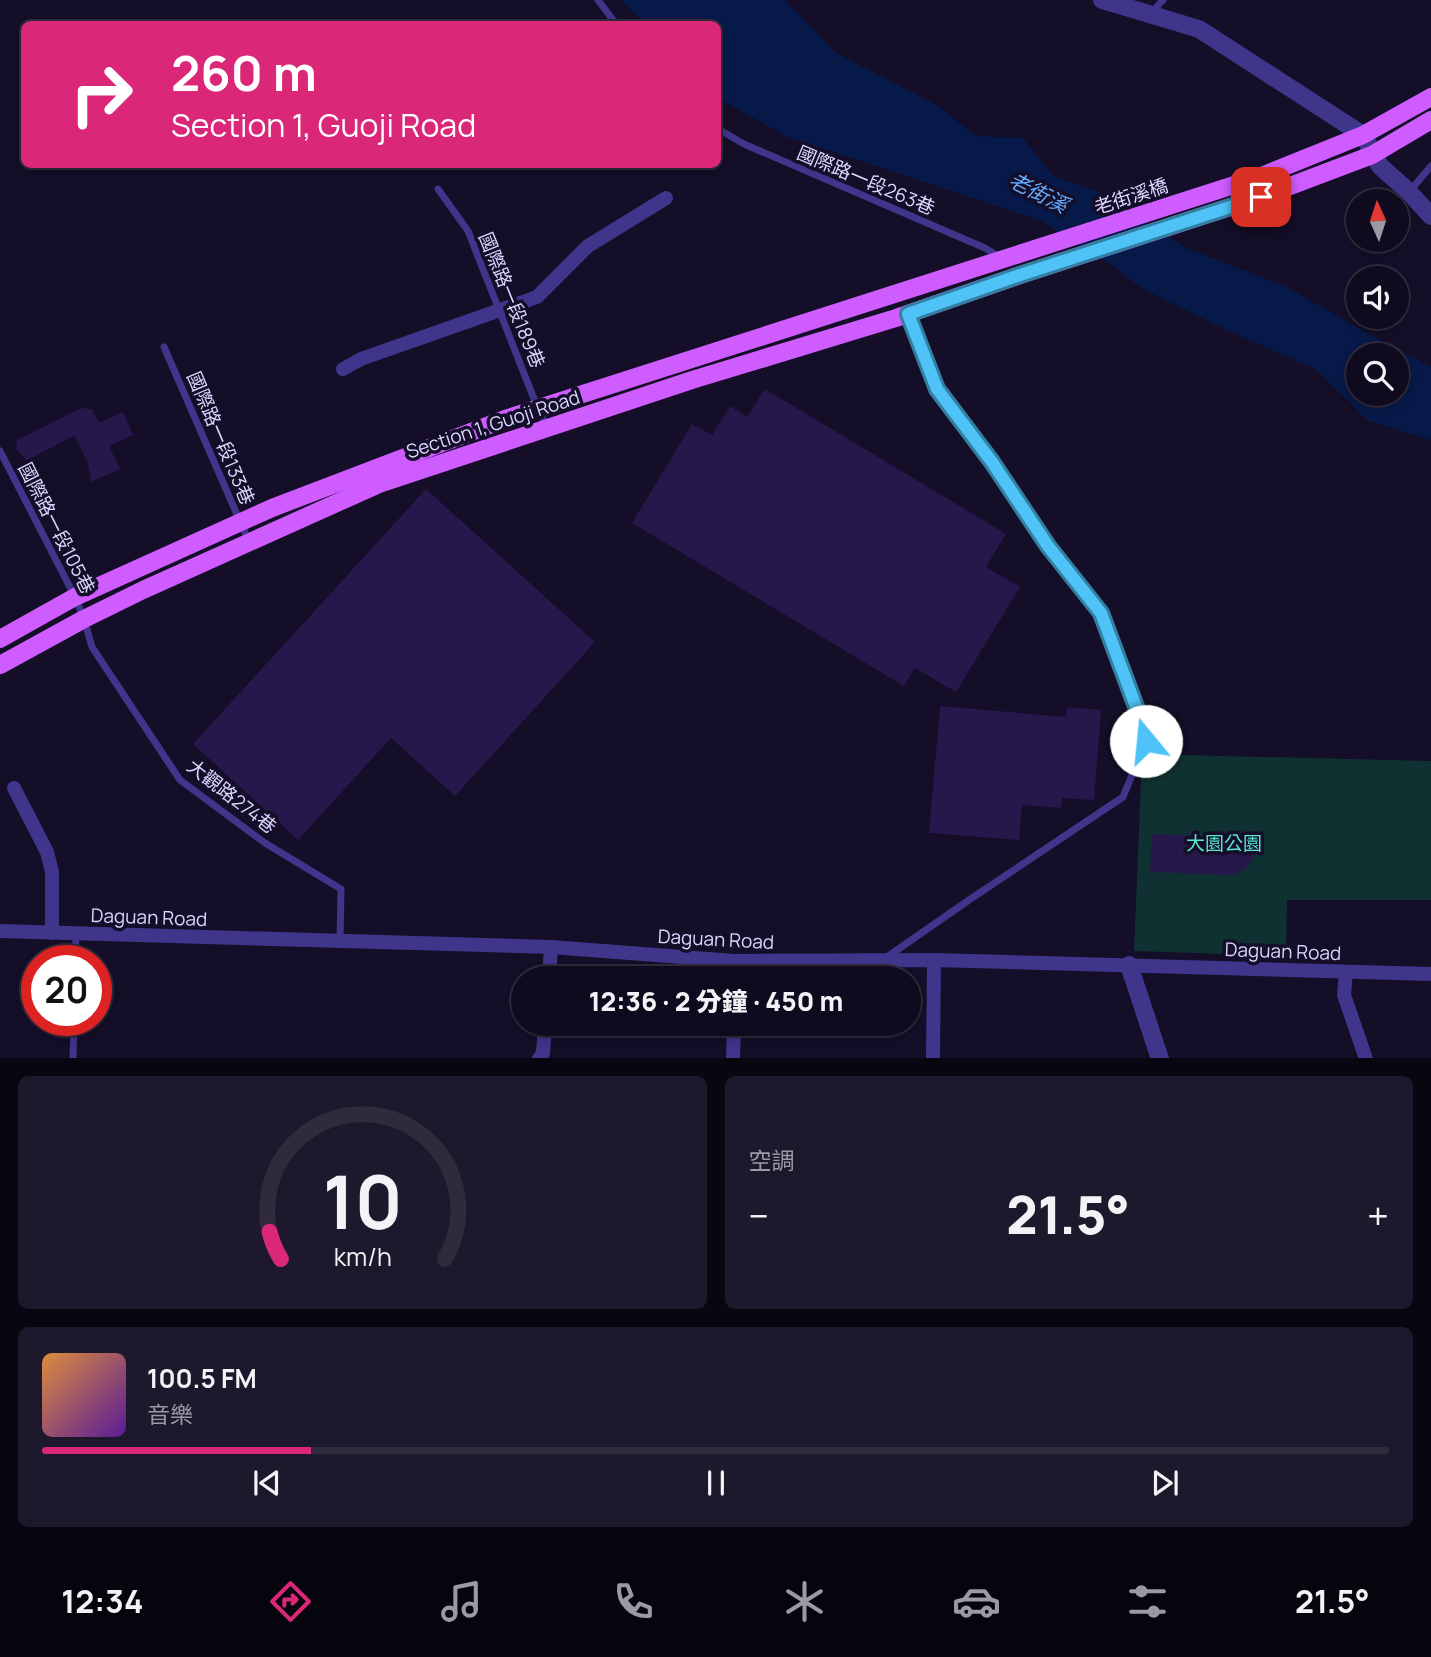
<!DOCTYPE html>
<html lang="zh-TW">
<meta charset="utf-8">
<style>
:root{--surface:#0f0a1e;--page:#1d182b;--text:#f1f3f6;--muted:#9b9aa4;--line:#2f2b3c;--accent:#db2777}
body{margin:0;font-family:Manrope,"Noto Sans TC",sans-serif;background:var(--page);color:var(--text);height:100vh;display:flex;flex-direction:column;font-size:26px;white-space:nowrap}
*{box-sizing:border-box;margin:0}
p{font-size:23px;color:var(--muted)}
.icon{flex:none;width:38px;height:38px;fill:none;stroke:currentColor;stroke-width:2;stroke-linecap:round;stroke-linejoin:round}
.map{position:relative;height:1058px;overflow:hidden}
.side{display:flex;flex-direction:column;gap:18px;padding:18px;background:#080610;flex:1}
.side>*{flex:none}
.guide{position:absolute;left:21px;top:21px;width:700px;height:147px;border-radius:10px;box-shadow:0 4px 10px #0003,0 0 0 2px var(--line);background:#db2777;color:#fff;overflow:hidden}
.needle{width:46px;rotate:357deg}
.fabs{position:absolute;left:1346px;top:189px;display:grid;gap:14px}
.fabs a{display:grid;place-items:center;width:63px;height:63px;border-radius:50%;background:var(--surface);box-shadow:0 4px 10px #0003,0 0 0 2px var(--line);font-size:35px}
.speed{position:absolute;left:21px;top:945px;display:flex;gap:14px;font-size:35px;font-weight:700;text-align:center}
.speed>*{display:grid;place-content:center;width:91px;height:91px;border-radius:50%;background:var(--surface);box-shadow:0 4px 10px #0003,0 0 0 2px var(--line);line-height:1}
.speed .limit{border:10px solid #d22;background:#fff;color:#111}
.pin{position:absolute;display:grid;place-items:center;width:60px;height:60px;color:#fff;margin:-30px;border-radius:14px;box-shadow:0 4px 10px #0006}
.me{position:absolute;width:77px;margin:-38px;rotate:343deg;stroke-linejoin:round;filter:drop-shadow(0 0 5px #0008)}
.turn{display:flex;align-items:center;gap:24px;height:147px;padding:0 35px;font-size:32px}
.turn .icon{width:91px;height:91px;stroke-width:2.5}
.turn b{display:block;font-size:49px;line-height:60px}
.big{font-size:52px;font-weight:800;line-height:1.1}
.side .tile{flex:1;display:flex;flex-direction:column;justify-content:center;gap:10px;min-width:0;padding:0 24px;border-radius:10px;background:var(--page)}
.side .dial{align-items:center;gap:0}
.dial svg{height:182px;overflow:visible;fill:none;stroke:var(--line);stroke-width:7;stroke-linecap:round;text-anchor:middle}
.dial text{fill:var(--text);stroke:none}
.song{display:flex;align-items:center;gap:21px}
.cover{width:84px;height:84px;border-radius:10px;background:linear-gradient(135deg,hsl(30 70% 55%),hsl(270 70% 35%))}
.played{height:7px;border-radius:4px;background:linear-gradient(90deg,var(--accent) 20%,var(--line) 20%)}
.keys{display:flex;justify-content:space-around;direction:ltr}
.heat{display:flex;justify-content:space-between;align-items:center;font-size:38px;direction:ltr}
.side .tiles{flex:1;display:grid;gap:18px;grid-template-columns:1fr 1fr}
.tile:last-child{grid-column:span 2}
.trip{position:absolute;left:511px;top:966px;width:410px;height:70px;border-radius:35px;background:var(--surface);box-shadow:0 4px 10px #0003,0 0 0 2px var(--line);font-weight:800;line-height:70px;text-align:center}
.tabs{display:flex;height:112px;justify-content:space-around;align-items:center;background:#06040c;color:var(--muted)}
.tabs .icon{width:49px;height:49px}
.tabs .on{color:var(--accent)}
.tabs b{font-size:32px;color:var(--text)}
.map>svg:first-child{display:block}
.green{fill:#103132}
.water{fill:#061948;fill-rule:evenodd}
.building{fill:#26184a}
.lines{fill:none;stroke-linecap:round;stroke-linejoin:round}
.service{stroke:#3f358a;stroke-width:7}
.minor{stroke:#3f358a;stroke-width:14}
.tertiary{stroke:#3f358a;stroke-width:18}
.primary{stroke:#ce5cff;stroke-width:18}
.route-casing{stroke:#337fa1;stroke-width:18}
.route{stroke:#4fc3f7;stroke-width:12}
.labels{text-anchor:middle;stroke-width:7;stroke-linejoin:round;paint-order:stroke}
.street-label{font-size:19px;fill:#ddd5ff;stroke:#140e28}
.park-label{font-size:19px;fill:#57e9cf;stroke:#140e28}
.water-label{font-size:21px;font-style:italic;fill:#63abff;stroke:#140e28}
</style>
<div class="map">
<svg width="1431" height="1059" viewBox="0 0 1431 1059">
<rect width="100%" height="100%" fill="#140e28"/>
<path class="green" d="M 1142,754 L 1431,761 L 1431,900 L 1287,900 L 1286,956 L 1134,951 Z"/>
<path class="water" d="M 620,0 L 785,0 L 836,53 L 937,105 L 976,136 L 1023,138 L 1053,176 L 1097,191 L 1186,248 L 1285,286 L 1362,330 L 1431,367 L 1431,440 L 1367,420 L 1317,370 L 1214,324 L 1141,288 L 1114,267 L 1039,220 L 787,137 L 718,98 L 718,24 L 646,24 ZM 1358,355 L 1396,355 L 1396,394 L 1358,394 Z"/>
<g class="building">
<path d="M 765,389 L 1006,534 L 986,567 L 1020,587 L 956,692 L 915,668 L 904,686 L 632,523 L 692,424 L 712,435 L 730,406 L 747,417 Z"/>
<path d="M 81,408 L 92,409 L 99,423 L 123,412 L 133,435 L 109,446 L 120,469 L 91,482 L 88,463 L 74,436 L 27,460 L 16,449 L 17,440 Z"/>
<path d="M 426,489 L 595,642 L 455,796 L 391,738 L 298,840 L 193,744 Z"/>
<path d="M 940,706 L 1066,717 L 1067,707 L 1101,710 L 1094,800 L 1062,798 L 1061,808 L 1022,805 L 1019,840 L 929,833 Z"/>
<path d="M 1152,834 L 1254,838 L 1253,859 L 1245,870 L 1230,875 L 1150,872 Z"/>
</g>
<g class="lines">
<g class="service">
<path d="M 598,0 L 616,24"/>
<path d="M 1151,13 L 1163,0"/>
<path d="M 718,129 L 744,144 L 985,248 L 999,257"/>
<path d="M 438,189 L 468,231 L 538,409 L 547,427"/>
<path d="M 1409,192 L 1431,166"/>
<path d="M 164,347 L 249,542"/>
<path d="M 0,451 L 75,597 L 84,619 L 92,647 L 180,780 L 265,843 L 341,889 L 340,942"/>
<path d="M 884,959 L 969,900 L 1123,797 L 1146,741 L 1138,712 L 1101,613 L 1048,546 L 992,462 L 937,389 L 909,316"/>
<path d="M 75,961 L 76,934"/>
<path d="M 73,1059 L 74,1020"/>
</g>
<g class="minor">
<path d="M 343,369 L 361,359 L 537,297 L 588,246 L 666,198"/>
<path d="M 14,788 L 47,852 L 52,872 L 52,933"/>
<path d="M 0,931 L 551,947 L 734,961 L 934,960 L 1431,974"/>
<path d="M 1346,972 L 1344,995 L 1366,1059"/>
<path d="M 549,978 L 551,947"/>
<path d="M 734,978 L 734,961"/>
<path d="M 539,1059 L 543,1053 L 545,1024"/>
<path d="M 733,1059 L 734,1024"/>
<path d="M 933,1059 L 934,960"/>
</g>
<g class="tertiary">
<path d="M 1102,0 L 1199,29 L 1363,135 L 1380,166 L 1409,192 L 1431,216"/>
<path d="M 1129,965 L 1160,1059"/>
</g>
<g class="primary">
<path d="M 0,639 L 75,597 L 272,508 L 508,418 L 1259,177 L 1363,135 L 1431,97"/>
<path d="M 0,665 L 84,619 L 143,590 L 379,484 L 692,380 L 896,318 L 1020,275 L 1261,197 L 1372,155 L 1431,120"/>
</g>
</g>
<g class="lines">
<g class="route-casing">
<path id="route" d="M 1146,741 L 1138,712 L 1101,613 L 1048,546 L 992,462 L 937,389 L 908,314 L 1020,275 L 1261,197"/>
</g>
<use href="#route" class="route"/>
</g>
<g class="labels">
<g class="street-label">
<text transform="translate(866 180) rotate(23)" y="7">國際路一段263巷</text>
<text transform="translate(1131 196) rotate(-18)" y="7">老街溪橋</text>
<text transform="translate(512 300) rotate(68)" y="7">國際路一段189巷</text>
<text transform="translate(493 424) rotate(-18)" y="7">Section 1, Guoji Road</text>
<text transform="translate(221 438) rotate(67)" y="7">國際路一段133巷</text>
<text transform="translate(57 528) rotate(63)" y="7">國際路一段105巷</text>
<text transform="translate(232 796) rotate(38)" y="7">大觀路274巷</text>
<text transform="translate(149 917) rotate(2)" y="7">Daguan Road</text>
<text transform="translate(716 939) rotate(3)" y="7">Daguan Road</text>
<text transform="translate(1283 951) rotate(2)" y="7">Daguan Road</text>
</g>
<g class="park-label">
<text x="1224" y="850">大園公園</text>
</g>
<g class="water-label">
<text transform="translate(1038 193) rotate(27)" y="7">老街溪</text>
</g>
</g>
</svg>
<div class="fabs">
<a><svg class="needle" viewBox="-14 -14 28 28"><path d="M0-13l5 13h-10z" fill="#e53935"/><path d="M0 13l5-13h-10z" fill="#9b9aa4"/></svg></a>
<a><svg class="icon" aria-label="sound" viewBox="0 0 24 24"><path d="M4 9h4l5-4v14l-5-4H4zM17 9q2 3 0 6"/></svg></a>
<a><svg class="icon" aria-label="search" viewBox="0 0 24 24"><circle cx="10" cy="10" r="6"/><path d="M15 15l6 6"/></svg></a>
</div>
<div class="speed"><div class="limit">20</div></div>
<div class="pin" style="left:1261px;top:197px;background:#d93025"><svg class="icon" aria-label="arrive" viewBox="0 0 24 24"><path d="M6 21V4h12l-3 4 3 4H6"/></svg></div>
<svg class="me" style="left:1146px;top:741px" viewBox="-20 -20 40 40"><circle r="19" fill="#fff"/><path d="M0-13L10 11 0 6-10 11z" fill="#4fc3f7"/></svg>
<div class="trip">12:36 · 2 分鐘 · 450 m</div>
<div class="guide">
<div class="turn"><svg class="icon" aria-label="right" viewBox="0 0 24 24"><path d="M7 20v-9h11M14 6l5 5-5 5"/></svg><div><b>260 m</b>Section 1, Guoji Road</div></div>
</div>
</div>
<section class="side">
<div class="tiles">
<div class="tile dial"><svg viewBox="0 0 100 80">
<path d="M14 69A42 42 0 1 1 86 69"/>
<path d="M14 69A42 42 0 0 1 9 57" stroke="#db2777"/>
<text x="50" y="56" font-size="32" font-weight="700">10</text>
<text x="50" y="72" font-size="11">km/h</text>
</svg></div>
<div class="tile"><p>空調</p>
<div class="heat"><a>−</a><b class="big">21.5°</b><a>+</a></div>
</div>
<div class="tile">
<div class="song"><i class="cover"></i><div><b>100.5 FM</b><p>音樂</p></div></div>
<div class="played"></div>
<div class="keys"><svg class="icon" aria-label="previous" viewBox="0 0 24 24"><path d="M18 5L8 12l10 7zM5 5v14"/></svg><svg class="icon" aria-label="pause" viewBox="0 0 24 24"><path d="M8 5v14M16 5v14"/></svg><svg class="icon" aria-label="next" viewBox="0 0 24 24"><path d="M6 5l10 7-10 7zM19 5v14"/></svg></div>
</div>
</div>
</section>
<nav class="tabs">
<b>12:34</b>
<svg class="icon on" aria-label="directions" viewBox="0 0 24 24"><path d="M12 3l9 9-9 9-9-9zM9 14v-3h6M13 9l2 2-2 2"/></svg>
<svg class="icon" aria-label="music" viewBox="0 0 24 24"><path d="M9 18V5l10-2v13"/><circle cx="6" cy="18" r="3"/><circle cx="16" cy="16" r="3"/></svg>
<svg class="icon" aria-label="phone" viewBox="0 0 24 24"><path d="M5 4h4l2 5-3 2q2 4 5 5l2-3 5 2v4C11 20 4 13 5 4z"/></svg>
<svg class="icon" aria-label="climate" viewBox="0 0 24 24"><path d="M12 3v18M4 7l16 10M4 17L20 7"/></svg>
<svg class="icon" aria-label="car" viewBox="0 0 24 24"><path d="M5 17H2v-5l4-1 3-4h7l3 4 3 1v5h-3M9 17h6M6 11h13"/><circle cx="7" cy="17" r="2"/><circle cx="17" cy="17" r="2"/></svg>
<svg class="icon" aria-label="filters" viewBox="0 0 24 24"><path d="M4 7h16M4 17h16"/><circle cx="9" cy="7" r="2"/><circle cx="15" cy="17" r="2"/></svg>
<b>21.5°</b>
</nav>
